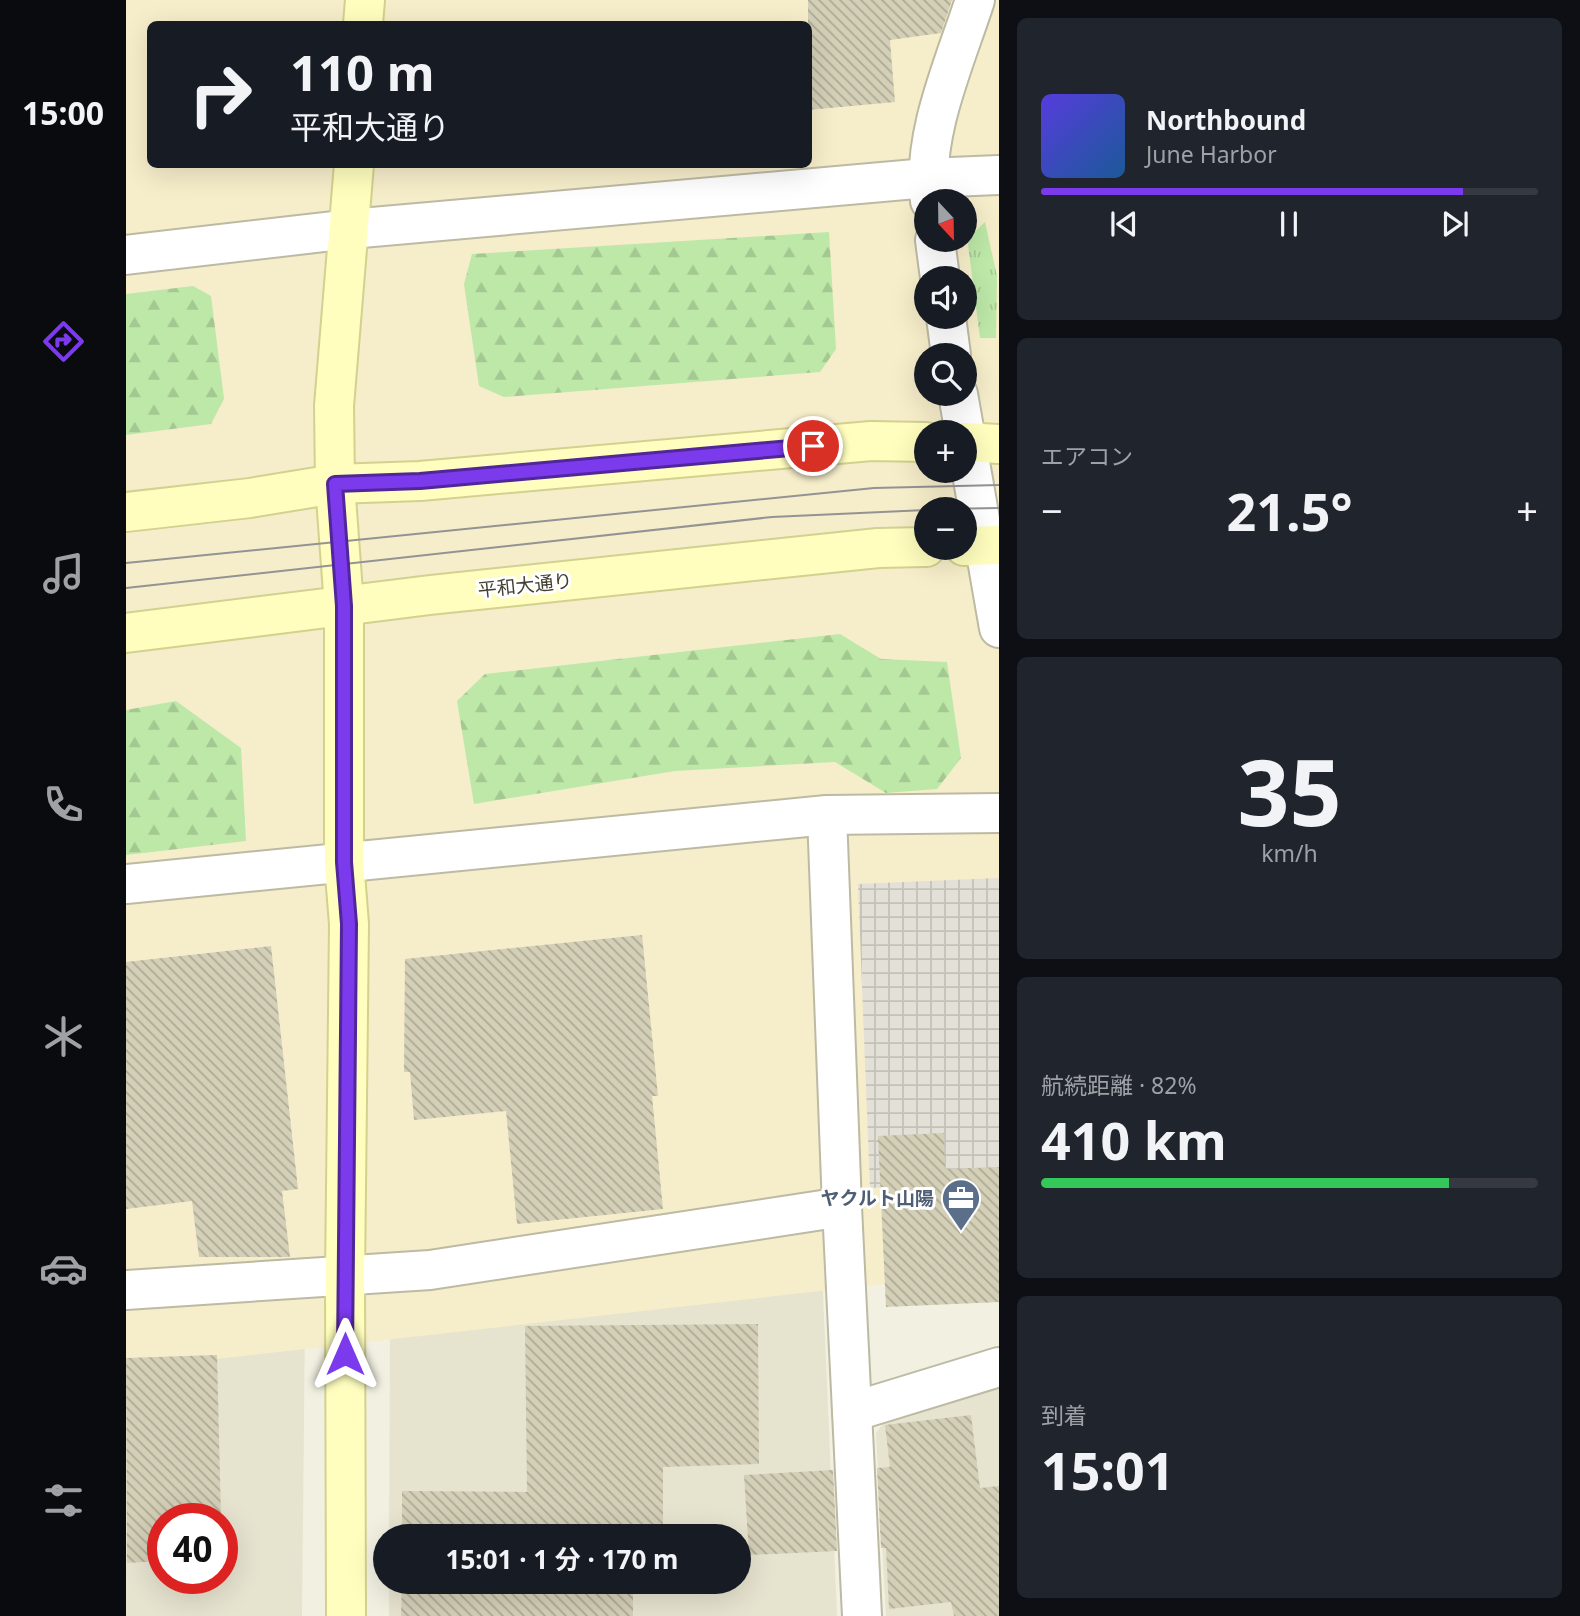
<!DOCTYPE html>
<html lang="ja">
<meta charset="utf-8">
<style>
:root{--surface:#171b24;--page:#20242c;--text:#f1f3f6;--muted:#9ea1a6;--line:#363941;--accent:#7c3aed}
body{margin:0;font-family:"Noto Sans","Noto Sans JP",sans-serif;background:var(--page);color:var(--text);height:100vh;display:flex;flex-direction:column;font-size:26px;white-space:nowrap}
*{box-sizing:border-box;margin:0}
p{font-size:23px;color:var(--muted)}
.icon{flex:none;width:38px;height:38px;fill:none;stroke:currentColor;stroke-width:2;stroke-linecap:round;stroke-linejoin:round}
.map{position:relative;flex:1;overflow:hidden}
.side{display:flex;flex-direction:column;gap:18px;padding:18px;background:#0d0f14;width:581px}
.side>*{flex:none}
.hud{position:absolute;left:21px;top:21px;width:665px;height:147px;border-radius:10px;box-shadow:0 7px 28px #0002;background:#171b24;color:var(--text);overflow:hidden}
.needle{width:46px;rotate:158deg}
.buttons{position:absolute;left:788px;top:189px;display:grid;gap:14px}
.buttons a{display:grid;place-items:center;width:63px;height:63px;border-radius:50%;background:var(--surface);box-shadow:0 7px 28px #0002;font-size:35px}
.speed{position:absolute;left:21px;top:1503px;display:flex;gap:14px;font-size:35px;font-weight:700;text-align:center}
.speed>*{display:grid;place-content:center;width:91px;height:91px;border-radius:50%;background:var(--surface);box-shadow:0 7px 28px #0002;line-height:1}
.speed .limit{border:10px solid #d22;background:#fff;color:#111}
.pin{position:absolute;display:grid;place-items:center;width:60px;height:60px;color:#fff;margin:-30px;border:4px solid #fff;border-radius:50%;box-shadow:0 2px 7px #0007}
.me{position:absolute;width:77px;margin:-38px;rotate:0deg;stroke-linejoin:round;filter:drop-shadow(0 0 5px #0008)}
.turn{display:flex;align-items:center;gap:24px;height:147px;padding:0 28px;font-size:32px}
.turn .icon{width:91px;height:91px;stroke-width:2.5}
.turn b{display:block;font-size:49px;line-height:60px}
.big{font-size:52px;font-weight:700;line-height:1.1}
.side .tile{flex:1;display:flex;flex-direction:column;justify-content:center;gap:10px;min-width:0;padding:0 24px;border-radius:10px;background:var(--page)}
.side .dial{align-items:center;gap:0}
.dial b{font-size:91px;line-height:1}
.song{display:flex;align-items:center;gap:21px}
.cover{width:84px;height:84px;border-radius:10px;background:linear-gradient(135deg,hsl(250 70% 55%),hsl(210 70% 35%))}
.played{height:7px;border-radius:4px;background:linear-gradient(90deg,var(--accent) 85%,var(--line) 85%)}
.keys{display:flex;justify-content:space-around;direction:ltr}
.heat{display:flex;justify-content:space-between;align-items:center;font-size:38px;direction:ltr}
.charge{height:10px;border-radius:5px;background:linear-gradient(90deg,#34c759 82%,var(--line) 0)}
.trip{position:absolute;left:247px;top:1524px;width:378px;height:70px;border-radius:35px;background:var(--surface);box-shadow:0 7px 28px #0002;font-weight:700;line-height:70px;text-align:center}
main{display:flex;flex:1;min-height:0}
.menu{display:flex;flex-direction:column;width:126px;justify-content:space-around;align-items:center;background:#090b0e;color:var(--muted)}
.menu .icon{width:49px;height:49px}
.menu .selected{color:var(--accent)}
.menu b{font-size:32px;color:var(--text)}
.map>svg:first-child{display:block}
.residential{fill:#e6e4cf;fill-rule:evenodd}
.commercial{fill:#f6edca;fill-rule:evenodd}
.industrial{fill:url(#industrial-grid)}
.grass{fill:url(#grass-tufts)}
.forest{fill:url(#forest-firs)}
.building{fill:url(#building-back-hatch)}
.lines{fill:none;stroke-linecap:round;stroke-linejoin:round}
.street-casing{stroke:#bdbaa4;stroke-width:42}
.secondary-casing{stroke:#d3d18f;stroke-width:42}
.street{stroke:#fff;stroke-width:38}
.secondary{stroke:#fffebe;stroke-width:38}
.tram{stroke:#939393;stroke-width:2}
.route-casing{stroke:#51269a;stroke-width:18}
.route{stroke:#7c3aed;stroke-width:12}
.labels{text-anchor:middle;stroke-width:6;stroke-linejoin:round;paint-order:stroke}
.street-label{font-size:19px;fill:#434032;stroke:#fff}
.service-label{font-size:19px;font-weight:bold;fill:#4e5e75;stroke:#fff;text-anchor:end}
</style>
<main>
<nav class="menu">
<b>15:00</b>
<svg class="icon selected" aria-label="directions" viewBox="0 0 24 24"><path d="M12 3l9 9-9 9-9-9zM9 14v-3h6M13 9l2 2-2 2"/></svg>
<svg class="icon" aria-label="music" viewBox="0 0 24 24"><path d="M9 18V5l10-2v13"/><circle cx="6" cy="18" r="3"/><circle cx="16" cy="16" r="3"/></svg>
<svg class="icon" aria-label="phone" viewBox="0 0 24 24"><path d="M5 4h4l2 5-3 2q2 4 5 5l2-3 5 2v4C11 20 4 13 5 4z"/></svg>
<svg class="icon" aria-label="climate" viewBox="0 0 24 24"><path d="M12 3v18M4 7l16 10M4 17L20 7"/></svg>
<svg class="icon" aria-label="car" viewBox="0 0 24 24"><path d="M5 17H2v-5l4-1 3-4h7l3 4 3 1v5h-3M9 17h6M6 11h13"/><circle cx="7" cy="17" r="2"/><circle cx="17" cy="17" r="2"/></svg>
<svg class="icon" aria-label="filters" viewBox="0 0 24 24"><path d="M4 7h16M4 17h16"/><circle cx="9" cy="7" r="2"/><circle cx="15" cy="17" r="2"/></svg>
</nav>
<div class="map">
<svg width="873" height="1616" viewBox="0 0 873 1616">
<defs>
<pattern id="industrial-grid" width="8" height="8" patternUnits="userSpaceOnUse" patternTransform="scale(1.75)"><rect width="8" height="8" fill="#e3e0d7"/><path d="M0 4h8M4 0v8" fill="none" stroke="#c4c1b9"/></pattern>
<pattern id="grass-tufts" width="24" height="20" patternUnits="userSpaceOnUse" patternTransform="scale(1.75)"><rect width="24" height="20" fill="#bde8a8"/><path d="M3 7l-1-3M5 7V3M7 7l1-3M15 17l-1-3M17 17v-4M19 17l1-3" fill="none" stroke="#a4c891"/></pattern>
<pattern id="forest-firs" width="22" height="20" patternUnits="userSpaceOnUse" patternTransform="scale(1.75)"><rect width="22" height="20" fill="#bde8a8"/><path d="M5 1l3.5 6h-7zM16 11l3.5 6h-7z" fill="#a4c891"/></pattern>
<pattern id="building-back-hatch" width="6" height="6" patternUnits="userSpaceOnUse" patternTransform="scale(1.75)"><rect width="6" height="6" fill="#d4cfb7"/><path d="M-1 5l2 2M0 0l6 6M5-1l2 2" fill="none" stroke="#aea995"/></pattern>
</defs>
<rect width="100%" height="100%" fill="#f2f0e1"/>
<g class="residential">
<path d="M 695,1247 L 711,1616 L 263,1616 L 263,1582 L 612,1582 L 612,1536 L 263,1536 L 264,1317 Z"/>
<path d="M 0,1303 L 179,1320 L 176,1616 L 0,1616 ZM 37,1519 L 96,1519 L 96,1578 L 37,1578 Z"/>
<path d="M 873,1383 L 873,1616 L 760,1616 L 750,1433 L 764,1414 Z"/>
</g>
<path class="commercial" d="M 0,0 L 873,0 L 873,1271 L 0,1369 ZM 24,24 L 682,24 L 682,164 L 24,164 ZM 800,201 L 838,201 L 838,240 L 800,240 ZM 800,278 L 838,278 L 838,317 L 800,317 ZM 800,355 L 838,355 L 838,394 L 800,394 ZM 800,432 L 838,432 L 838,471 L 800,471 ZM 800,509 L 838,509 L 838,548 L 800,548 Z"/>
<path class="industrial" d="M 873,878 L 873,1182 L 744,1188 L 732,884 Z"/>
<path class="grass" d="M 859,222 L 871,276 L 870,338 L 854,338 L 842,245 L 844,236 Z"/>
<g class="forest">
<path d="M 703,232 L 710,349 L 694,372 L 378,397 L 353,386 L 338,284 L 346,254 Z"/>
<path d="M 67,286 L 85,296 L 98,399 L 85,424 L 0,435 L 0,294 Z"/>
<path d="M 714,634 L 755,659 L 821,662 L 835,758 L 811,789 L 760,793 L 709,762 L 549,771 L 348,804 L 331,701 L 359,674 Z"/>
<path d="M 50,701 L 115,748 L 120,841 L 0,855 L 0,710 Z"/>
</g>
<g class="building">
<path d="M 682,0 L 826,0 L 815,33 L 764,40 L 769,102 L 682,110 Z"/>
<path d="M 516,935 L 532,1096 L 526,1096 L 537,1209 L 391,1224 L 380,1111 L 288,1120 L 284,1072 L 278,1072 L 279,959 Z"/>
<path d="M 145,946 L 172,1189 L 156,1191 L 164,1257 L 73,1257 L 66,1201 L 0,1209 L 0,962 Z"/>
<path d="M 818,1133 L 819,1169 L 873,1167 L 873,1302 L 760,1307 L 752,1136 Z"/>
<path d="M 632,1324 L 633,1464 L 537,1467 L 537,1536 L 276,1536 L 276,1491 L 401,1492 L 399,1326 Z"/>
<path d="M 91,1355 L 95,1519 L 37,1519 L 37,1561 L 1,1563 L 0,1358 Z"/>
<path d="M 845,1415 L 854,1488 L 873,1486 L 873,1616 L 828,1616 L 825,1602 L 763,1609 L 760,1548 L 755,1548 L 751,1468 L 764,1467 L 759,1425 Z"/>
<path d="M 707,1470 L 711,1551 L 623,1555 L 618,1475 Z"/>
<path d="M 276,1582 L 507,1582 L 507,1616 L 275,1616 Z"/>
</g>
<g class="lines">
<g class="street-casing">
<g id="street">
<path d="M 804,201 C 795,136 829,62 849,0"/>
<path d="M 809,240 L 814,278"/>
<path d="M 0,255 L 224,229 L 801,178 L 873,175"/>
<path d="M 820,317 L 825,355"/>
<path d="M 832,394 L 873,628"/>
<path d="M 701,815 L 716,1207 L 736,1616"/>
<path d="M 0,884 L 701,815 L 873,813"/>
<path d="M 0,1290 L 304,1270 L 716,1207"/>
<path d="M 726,1412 L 873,1367"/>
</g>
</g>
<g class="secondary-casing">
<g id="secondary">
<path d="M 237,24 L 239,0"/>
<path d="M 838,442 L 873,444"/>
<path d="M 0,512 L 124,498 L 209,484 L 294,481 L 745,441 L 800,442"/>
<path d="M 838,546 L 873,545"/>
<path d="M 0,633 L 304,595 L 752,548 L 800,547"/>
<path d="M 220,1616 L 219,1276 L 223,924 L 218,862 L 218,606 L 209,484 L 208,406 L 228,164"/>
</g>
</g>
<use href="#street" class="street"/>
<use href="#secondary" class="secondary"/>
<g class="tram">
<path d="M 816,509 L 873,508"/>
<path d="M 0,563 L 748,488 L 873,485"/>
<path d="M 0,588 L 646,517 L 800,510"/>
</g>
</g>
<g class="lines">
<g class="route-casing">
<path id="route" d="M 219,1354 L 223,924 L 218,862 L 218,606 L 209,484 L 294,481 L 687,446"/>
</g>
<use href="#route" class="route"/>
</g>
<defs>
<g id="office-pin" transform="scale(2.0125)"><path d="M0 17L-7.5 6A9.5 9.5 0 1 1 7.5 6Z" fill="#5c6f8a" stroke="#fff"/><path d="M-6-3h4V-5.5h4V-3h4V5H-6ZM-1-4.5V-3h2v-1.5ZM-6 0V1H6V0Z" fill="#fff"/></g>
</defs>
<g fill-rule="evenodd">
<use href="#office-pin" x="835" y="1198"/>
</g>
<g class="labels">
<g class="street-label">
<text transform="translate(399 585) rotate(-6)" y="7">平和大通り</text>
</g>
<g class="service-label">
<text x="808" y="1205">ヤクルト山陽</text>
</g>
</g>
</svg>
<div class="buttons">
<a><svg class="needle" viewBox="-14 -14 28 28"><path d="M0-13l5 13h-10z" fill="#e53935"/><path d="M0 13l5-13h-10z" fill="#9ea1a6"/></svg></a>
<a><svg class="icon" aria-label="sound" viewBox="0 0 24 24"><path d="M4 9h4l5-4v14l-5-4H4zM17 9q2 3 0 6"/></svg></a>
<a><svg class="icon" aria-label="search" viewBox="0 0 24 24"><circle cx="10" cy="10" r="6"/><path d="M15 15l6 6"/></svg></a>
<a>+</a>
<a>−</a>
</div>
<div class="speed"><div class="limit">40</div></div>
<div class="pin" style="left:687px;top:446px;background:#d93025"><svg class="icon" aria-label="arrive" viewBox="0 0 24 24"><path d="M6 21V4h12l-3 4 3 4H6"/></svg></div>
<svg class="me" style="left:219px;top:1354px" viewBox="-20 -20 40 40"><path d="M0-17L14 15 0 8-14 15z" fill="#7c3aed" stroke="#fff" stroke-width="4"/></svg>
<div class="trip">15:01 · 1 分 · 170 m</div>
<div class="hud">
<div class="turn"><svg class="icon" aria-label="right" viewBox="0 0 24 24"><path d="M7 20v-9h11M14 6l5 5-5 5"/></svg><div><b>110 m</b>平和大通り</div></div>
</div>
</div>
<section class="side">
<div class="tile">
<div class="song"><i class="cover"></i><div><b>Northbound</b><p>June Harbor</p></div></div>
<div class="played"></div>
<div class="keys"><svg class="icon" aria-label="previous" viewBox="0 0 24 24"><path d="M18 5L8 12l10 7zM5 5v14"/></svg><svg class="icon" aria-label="pause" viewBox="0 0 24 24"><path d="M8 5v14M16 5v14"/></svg><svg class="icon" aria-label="next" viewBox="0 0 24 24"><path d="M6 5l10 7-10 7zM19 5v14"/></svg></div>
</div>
<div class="tile"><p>エアコン</p>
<div class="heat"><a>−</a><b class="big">21.5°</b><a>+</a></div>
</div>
<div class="tile dial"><b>35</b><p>km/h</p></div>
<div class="tile"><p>航続距離 · 82%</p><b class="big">410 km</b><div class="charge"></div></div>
<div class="tile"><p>到着</p><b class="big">15:01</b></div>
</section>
</main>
